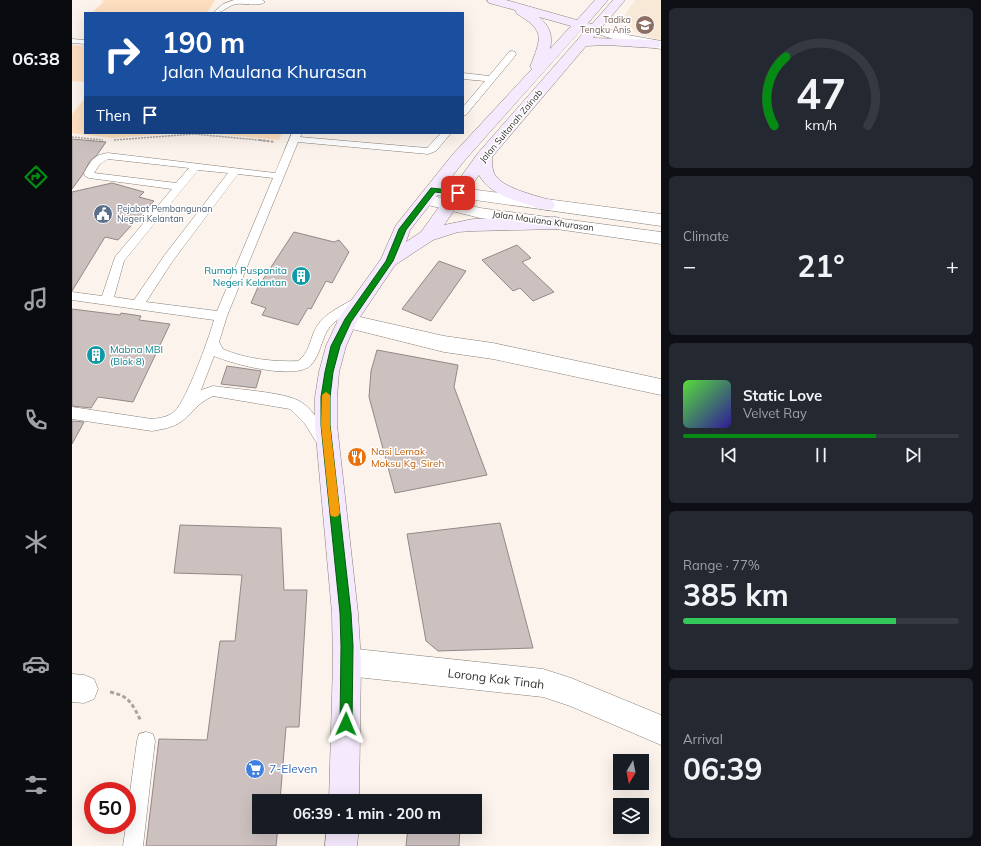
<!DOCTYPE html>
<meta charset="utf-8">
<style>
:root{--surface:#171b24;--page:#242831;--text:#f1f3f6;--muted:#9ea1a6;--line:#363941;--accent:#058a14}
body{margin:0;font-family:Mulish,sans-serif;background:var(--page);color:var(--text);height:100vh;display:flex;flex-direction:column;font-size:15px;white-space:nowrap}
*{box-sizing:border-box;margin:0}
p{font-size:13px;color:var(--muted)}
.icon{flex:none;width:22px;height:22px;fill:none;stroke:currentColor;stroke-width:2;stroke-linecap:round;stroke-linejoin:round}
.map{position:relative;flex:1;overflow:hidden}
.drawer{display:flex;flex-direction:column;gap:8px;padding:8px;background:#0d0f14;width:320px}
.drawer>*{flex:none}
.top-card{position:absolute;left:12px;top:12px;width:380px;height:122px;border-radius:0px;box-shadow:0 4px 16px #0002;background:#1a4fa0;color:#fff;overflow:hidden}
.needle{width:26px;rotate:190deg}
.tools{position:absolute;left:541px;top:754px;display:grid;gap:8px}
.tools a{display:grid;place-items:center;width:36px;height:36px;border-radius:0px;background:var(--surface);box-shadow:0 4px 16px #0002;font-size:20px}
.speed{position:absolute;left:12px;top:782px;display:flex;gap:8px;font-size:20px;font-weight:700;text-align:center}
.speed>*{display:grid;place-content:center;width:52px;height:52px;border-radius:50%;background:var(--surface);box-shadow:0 4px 16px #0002;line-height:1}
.speed .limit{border:6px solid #d22;background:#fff;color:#111}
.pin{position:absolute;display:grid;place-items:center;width:34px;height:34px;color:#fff;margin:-17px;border-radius:8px;box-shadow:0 2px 6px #0006}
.me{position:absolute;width:44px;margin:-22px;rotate:1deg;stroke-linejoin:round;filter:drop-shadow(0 0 3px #0008)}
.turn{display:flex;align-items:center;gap:14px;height:84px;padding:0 12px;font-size:18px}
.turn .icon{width:52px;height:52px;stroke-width:2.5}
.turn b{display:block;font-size:28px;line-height:34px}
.then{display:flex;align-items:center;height:38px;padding:0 12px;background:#0003;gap:8px;font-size:15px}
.big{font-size:30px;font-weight:700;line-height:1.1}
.drawer .card{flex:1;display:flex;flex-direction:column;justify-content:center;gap:6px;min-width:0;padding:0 14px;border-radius:6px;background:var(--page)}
.drawer .dial{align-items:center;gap:0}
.dial svg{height:104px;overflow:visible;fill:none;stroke:var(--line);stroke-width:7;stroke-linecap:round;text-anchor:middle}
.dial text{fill:var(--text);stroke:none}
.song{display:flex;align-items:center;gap:12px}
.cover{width:48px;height:48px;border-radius:6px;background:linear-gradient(135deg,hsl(110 70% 55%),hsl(250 70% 35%))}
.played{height:4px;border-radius:2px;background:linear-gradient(90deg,var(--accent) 70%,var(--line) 70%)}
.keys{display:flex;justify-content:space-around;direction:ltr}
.heat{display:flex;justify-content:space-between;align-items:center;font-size:22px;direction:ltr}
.charge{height:6px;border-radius:3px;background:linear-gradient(90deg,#34c759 77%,var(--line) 0)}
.trip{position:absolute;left:180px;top:794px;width:230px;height:40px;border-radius:0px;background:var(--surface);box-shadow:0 4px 16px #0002;font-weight:700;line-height:40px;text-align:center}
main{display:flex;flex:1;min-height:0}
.menu{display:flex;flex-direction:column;width:72px;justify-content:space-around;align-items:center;background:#090b0e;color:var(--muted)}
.menu .icon{width:28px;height:28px}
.menu .on{color:var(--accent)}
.menu b{font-size:18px;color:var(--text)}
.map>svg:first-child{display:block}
.education{fill:#f8e9d6}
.green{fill:#fedfc0}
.building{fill:#cdc1c0;stroke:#938887}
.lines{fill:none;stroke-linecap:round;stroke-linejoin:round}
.service-casing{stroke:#867f78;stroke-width:1}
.minor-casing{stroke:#867f78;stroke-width:1}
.tertiary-casing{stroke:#867f78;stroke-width:1}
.secondary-casing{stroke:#867f78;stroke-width:1}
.path-far2{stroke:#aaa49e;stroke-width:1.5;stroke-dasharray:2 1;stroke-linecap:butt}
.path-far1{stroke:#aaa49e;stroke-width:2;stroke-dasharray:2.5 1.5;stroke-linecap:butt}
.path{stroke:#aaa49e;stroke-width:3;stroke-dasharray:4 2.5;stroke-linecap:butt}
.service{fill:#fff;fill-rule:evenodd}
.minor{fill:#fff;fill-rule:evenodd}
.tertiary{fill:#fff;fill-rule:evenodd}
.secondary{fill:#f5eafd;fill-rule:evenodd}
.route{fill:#058a14;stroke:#035a0d}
.slow{fill:#f59e0b}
.labels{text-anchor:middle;stroke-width:3;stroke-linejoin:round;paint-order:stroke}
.far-education-label{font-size:9px;fill:#785e54;stroke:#fff;text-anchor:end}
.far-street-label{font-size:9px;fill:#34322f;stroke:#fff}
.far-service-label{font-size:9px;fill:#4e5e75;stroke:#fff;text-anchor:start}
.culture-label{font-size:10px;fill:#0d838f;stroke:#fff;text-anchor:end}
.food-label{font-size:10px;fill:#c56008;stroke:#fff;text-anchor:start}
.near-street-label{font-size:12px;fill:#34322f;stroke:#fff}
.near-shop-label{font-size:12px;fill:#366cbe;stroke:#fff;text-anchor:start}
</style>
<main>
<nav class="menu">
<b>06:38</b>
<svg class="icon on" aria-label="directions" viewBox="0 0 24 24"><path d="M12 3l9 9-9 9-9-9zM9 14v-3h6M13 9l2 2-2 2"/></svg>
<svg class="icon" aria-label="music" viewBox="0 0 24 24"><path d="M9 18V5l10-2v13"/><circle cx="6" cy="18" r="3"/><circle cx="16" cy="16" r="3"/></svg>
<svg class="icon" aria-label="phone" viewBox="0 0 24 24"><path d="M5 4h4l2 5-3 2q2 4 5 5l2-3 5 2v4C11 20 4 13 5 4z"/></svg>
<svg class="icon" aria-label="climate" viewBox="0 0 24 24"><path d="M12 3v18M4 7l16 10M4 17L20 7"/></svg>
<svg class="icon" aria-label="car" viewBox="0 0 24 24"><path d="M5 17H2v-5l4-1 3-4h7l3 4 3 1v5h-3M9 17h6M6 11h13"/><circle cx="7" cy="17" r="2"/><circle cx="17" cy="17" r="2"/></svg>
<svg class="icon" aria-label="filters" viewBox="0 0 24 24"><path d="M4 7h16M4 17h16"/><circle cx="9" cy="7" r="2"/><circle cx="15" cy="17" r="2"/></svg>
</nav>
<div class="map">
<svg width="589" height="846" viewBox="0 0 589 846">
<rect width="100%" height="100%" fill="#fcf4ec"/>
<path class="education" d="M 563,0 L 589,0 L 589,41 L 564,33 L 551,18 Z"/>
<g class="green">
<path d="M 29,0 L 143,0 L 135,13 L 20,13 L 32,1 Z"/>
<path d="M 0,45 L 13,46 L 13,82 L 0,81 Z"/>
<path d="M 13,98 L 13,133 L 106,133 L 39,138 L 0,133 L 0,114 Z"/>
<path d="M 134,133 L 210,133 L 207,140 Z"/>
</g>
<g class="building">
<path d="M 0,139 L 34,142 L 25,155 L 18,161 L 11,174 L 0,189 Z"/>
<path d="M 40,183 L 72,192 L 67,197 L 82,201 L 46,240 L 33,237 L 0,291 L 0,192 Z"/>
<path d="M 222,232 L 262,242 L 267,240 L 277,252 L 260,283 L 254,281 L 239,309 L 236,308 L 226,325 L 190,315 L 194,308 L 179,303 L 186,287 Z"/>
<path d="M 445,245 L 459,258 L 450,262 L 482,292 L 461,301 L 448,288 L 441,291 L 410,260 Z"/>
<path d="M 367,261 L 394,271 L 359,321 L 330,309 Z"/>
<path d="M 0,309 L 48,315 L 49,313 L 69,316 L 67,320 L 98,324 L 61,402 L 26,397 L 19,408 L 0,406 Z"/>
<path d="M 305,350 L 386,365 L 382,387 L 415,475 L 323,493 L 297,397 L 299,371 Z"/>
<path d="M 155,366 L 189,371 L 184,388 L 149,384 Z"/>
<path d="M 0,421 L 12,422 L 0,444 Z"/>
<path d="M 428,523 L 461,648 L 366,651 L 354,641 L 335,534 Z"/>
<path d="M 108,525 L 209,528 L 212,590 L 235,590 L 227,727 L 214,727 L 208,801 L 187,801 L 187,827 L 206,827 L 204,846 L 74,846 L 87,739 L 135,740 L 148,641 L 163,641 L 170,575 L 102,573 Z"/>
<path d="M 336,827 L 388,827 L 387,846 L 334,846 Z"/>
</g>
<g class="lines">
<g class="service-casing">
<g id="service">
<path d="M 162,0 L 190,0 L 193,2 C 187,7 173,3 164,4 C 155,6 151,13 141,13 L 151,4 Z"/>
<path d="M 0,39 L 13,40 L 13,44 L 0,43 Z"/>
<path d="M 440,51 L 443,52 L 444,54 L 443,56 L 394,115 L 391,116 L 391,107 L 413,81 L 391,79 L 391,73 L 417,76 L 437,52 Z"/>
<path d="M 220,133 L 230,133 L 228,137 L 355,148 L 369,133 L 379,133 L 364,151 L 356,154 L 226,142 L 155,316 L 147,342 L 151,349 C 173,359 202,362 226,361 C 238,353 238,337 245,326 C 253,313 270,306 283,298 L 287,297 L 291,298 L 293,301 L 291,304 C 279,311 262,319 255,331 C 249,342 248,355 239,365 C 224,381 160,364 142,356 L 129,390 L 141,386 C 161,389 214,392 229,402 C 243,411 253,430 260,444 L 258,448 L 253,450 L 248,448 L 233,424 L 218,409 L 141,396 C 125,403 122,412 110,421 C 101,428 90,429 80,431 L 0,419 L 0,407 L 80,419 C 89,418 96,417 103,411 C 115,399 137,338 142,320 L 0,300 L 0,292 L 30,296 L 43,257 L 100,189 L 17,178 L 13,176 L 12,173 C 18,162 23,154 36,153 L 203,173 ZM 36,159 L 117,168 L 104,183 L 22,173 L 28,164 ZM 126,170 L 156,173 L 92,256 L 62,300 L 42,297 L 52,261 ZM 166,174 L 201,178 L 145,311 L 74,302 L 100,262 Z"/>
<path d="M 74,732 L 81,734 L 83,741 L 71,846 L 51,846 L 54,825 L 55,825 L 55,814 L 65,741 L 67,734 Z"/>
</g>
</g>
<g class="minor-casing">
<g id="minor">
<path d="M 523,25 L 556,35 L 589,41 L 589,49 L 554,43 L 519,32 L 517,29 L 519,26 Z"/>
<path d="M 275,314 L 372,336 L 421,343 L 589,379 L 589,395 L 421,359 L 372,352 L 268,326 L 265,321 L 268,316 Z"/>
<path d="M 275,648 L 471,669 L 499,678 L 589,715 L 589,745 L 498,706 L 471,697 L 275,676 L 265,672 L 261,662 L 265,652 Z"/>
<path d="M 0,674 L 12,675 L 22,679 L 26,689 L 22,699 L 12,703 L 0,702 Z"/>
</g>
</g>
<g class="tertiary-casing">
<g id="tertiary">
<path d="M 366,185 L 589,214 L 589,226 L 360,194 L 358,190 L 360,186 Z"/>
<path d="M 354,194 L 408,208 L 589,232 L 589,244 L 408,218 L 348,203 L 346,199 L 348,195 Z"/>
</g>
</g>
<g class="secondary-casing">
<g id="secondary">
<path d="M 415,0 L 434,0 L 505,20 L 523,0 L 536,0 L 516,23 L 520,24 L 541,0 L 553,0 L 521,38 L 582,40 L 587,41 L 589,44 L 587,47 L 582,48 L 535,45 L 514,46 L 420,157 C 420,163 420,170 423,175 C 432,189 466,196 481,201 L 483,205 L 481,209 L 475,210 L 469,209 C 448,201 419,197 407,175 L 372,225 L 401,219 L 484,217 L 490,219 L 493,223 L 490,227 L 484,229 L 401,231 L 386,232 L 361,240 L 323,265 L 284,323 L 274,346 L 267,372 L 265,397 L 265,425 L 286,613 L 289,662 L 287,801 L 257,801 L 261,662 L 260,613 L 243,425 L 243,397 L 247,372 L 254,346 L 268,316 L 309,259 L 324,225 L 381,154 L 460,69 L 458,67 C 469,38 474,31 445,14 L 443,10 L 417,3 ZM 467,17 L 499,26 L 478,49 C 481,36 478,26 467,17 ZM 510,29 L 514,30 L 406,153 L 349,232 L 334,242 L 338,230 L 393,160 Z"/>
<path d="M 255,827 L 287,827 L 285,846 L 253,846 Z"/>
</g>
</g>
<g class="path-far2">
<path d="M 0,137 L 31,140"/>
<path d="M 42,140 L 122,134 L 197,141"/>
</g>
<path class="path-far1" d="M 187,140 L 203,142"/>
<path class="path" d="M 38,692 C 58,696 60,704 69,721"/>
<use href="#service" class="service"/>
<use href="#minor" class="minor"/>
<use href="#tertiary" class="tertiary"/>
<use href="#secondary" class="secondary"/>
</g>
<path class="route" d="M 359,188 L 386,191 L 389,193 L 386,195 L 363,192 L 334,230 L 321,261 L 279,322 L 268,346 L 261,372 L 258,397 L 258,425 L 279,613 L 281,646 L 280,724 L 278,728 L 274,730 L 269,728 L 268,724 L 269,646 L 268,613 L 249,425 L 249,397 L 253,372 L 259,346 L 273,319 L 314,261 L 327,229 Z"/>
<path class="slow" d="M 254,392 L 258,395 L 258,425 L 268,513 L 266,516 L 263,517 L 259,516 L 258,513 L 249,425 L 250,395 Z"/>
<defs>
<g id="school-disc" transform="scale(1)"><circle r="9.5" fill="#8d6e63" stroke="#fff"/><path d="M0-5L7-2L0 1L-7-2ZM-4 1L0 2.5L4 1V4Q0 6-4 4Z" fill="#fff"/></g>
<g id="civic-disc" transform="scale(1)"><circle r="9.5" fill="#5c6f8a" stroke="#fff"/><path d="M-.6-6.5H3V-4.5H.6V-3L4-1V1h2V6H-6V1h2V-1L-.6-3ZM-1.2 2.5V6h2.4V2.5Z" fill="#fff"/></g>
<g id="building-disc" transform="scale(1)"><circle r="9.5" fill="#0f9aa8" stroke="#fff"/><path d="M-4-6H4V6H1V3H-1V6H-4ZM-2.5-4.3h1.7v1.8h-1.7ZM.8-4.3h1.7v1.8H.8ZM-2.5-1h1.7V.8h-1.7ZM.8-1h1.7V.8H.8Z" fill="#fff"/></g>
<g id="restaurant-disc" transform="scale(1)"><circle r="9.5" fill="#e8710a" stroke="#fff"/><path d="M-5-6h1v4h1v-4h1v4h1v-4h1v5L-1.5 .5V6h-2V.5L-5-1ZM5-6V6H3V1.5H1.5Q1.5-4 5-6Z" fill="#fff"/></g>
<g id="supermarket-disc" transform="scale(1)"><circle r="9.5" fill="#3f7fe0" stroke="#fff"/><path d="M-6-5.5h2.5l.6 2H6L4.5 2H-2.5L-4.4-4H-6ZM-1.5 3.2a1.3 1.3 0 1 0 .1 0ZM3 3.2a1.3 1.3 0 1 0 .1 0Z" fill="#fff"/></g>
</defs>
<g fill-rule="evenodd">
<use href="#school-disc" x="573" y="25"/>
<use href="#civic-disc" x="31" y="214"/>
<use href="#building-disc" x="229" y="276"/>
<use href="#building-disc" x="24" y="355"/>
<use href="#restaurant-disc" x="285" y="457"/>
<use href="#supermarket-disc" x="183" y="769"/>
</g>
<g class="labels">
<g class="far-education-label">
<text x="559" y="23">Tadika<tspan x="559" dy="10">Tengku Anis</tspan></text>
</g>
<g class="far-street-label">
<text transform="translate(439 126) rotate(-50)" y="3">Jalan Sultanah Zainab</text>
<text transform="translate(471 221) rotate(8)" y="3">Jalan Maulana Khurasan</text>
</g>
<g class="far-service-label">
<text x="45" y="212">Pejabat Pembangunan<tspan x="45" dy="10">Negeri Kelantan</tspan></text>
</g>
<g class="culture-label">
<text x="215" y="274">Rumah Puspanita<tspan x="215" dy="12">Negeri Kelantan</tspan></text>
<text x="38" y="353" text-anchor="start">Mabna MBI<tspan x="38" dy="12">(Blok 8)</tspan></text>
</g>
<g class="food-label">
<text x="299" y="455">Nasi Lemak<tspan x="299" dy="12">Moksu Kg. Sireh</tspan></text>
</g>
<g class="near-street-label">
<text transform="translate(424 679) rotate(7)" y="4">Lorong Kak Tinah</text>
</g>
<g class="near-shop-label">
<text x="197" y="773">7-Eleven</text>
</g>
</g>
</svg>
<div class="tools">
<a><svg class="needle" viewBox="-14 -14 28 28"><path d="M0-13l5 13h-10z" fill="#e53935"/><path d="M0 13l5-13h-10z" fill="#9ea1a6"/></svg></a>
<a><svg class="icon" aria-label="layers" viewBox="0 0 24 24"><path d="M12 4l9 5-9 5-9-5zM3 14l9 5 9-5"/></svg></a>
</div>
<div class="speed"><div class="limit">50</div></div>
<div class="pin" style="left:386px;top:193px;background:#d93025"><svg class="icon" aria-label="arrive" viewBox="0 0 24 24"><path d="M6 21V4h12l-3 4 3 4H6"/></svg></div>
<svg class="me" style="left:274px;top:724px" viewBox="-20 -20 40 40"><path d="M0-17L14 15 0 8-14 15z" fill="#058a14" stroke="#fff" stroke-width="4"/></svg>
<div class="trip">06:39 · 1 min · 200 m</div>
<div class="top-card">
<div class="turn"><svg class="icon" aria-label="right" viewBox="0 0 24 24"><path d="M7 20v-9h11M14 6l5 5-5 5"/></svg><div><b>190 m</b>Jalan Maulana Khurasan</div></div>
<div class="then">Then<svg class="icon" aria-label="arrive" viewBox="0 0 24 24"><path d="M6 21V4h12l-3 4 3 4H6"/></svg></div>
</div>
</div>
<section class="drawer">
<div class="card dial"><svg viewBox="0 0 100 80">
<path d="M14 69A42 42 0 1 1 86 69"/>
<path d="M14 69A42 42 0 0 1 23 16" stroke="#058a14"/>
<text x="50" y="56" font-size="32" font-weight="700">47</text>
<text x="50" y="72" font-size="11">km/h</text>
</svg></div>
<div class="card"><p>Climate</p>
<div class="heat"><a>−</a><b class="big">21°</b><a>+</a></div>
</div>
<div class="card">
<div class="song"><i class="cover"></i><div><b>Static Love</b><p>Velvet Ray</p></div></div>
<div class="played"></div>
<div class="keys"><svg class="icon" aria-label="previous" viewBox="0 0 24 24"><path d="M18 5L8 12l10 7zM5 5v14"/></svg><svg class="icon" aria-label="pause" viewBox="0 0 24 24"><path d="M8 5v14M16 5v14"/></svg><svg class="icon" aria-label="next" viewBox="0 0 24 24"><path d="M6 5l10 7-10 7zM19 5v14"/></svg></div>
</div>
<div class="card"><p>Range · 77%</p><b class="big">385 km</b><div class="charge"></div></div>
<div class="card"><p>Arrival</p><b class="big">06:39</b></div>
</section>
</main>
